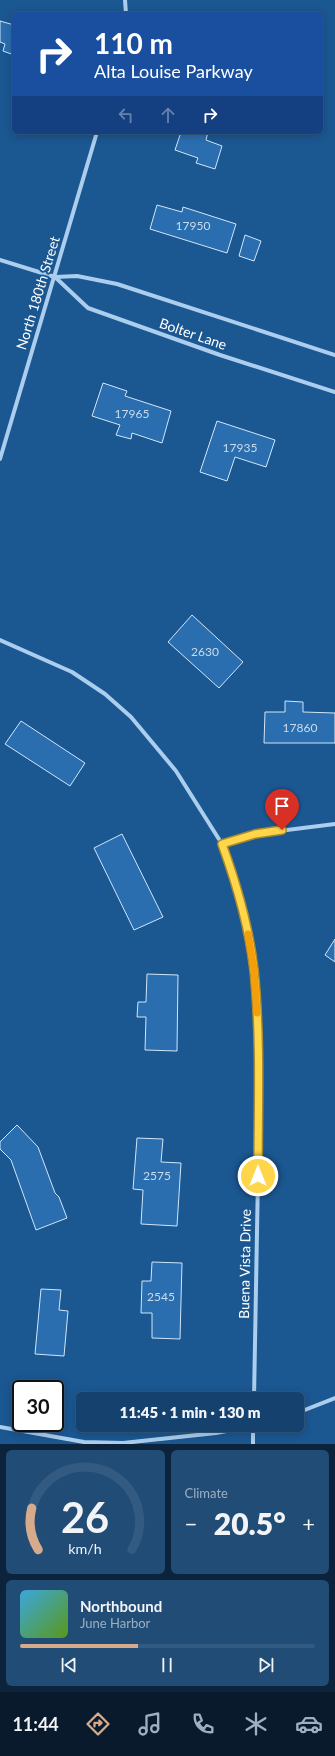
<!DOCTYPE html>
<meta charset="utf-8">
<style>
:root{--surface:#14416d;--page:#214c75;--text:#f1f3f6;--muted:#9dafc2;--line:#335a80;--accent:#d6ab8b}
body{margin:0;font-family:Lato,sans-serif;background:var(--page);color:var(--text);height:100vh;display:flex;flex-direction:column;font-size:15px;white-space:nowrap}
*{box-sizing:border-box;margin:0}
p{font-size:13px;color:var(--muted)}
.icon{flex:none;width:22px;height:22px;fill:none;stroke:currentColor;stroke-width:2;stroke-linecap:round;stroke-linejoin:round}
.map{position:relative;height:1444px;overflow:hidden}
.sheet{display:flex;flex-direction:column;gap:6px;padding:6px;background:#0b243c;flex:1}
.sheet>*{flex:none}
.hud{position:absolute;left:12px;top:12px;width:311px;height:122px;border-radius:6px;box-shadow:0 2px 10px #0003,0 0 0 1px var(--line);background:#1a4fa0;color:#fff;overflow:hidden}
.speed{position:absolute;left:12px;top:1380px;display:flex;gap:8px;font-size:20px;font-weight:700;text-align:center}
.speed>*{display:grid;place-content:center;width:52px;height:52px;border-radius:50%;background:var(--surface);box-shadow:0 2px 10px #0003,0 0 0 1px var(--line);line-height:1}
.speed .limit{border:2px solid #111;border-radius:6px;background:#fff;color:#111}
.pin{position:absolute;display:grid;place-items:center;width:34px;height:34px;color:#fff;margin:-41px -17px;border-radius:50% 50% 50% 0;rotate:-45deg;box-shadow:0 0 4px #0007}
.pin .icon{rotate:45deg}
.me{position:absolute;width:44px;margin:-22px;rotate:0deg;stroke-linejoin:round;filter:drop-shadow(0 0 3px #0008)}
.turn{display:flex;align-items:center;gap:14px;height:84px;padding:0 16px;font-size:18px}
.turn .icon{width:52px;height:52px;stroke-width:2.5}
.turn b{display:block;font-size:28px;line-height:34px}
.lanes{display:flex;align-items:center;height:38px;padding:0 16px;background:#0003;justify-content:center;gap:20px;direction:ltr}
.lanes .off{opacity:.35}
.big{font-size:30px;font-weight:800;line-height:1.1}
.sheet .widget{flex:1;display:flex;flex-direction:column;justify-content:center;gap:6px;min-width:0;padding:0 14px;border-radius:6px;background:var(--page)}
.sheet .dial{align-items:center;gap:0}
.dial svg{height:104px;overflow:visible;fill:none;stroke:var(--line);stroke-width:7;stroke-linecap:round;text-anchor:middle}
.dial text{fill:var(--text);stroke:none}
.song{display:flex;align-items:center;gap:12px}
.cover{width:48px;height:48px;border-radius:6px;background:linear-gradient(135deg,hsl(200 70% 55%),hsl(90 70% 35%))}
.played{height:4px;border-radius:2px;background:linear-gradient(90deg,var(--accent) 40%,var(--line) 40%)}
.keys{display:flex;justify-content:space-around;direction:ltr}
.heat{display:flex;justify-content:space-between;align-items:center;font-size:22px;direction:ltr}
.sheet .tiles{flex:1;display:grid;gap:6px;grid-template-columns:1fr 1fr}
.widget:last-child{grid-column:span 2}
.trip{position:absolute;left:76px;top:1392px;width:228px;height:40px;border-radius:6px;background:var(--surface);box-shadow:0 2px 10px #0003,0 0 0 1px var(--line);font-weight:800;line-height:40px;text-align:center}
.menu{display:flex;height:64px;justify-content:space-around;align-items:center;background:#081a2c;color:var(--muted)}
.menu .icon{width:28px;height:28px}
.menu .selected{color:var(--accent)}
.menu b{font-size:18px;color:var(--text)}
.map>svg:first-child{display:block}
.building{fill:#2a6eaf;stroke:#d1e6fa}
.lines{fill:none;stroke-linecap:round;stroke-linejoin:round}
.street{stroke:#abceee;stroke-width:4}
.route-casing{stroke:#a68a30;stroke-width:10}
.route{stroke:#ffd54a;stroke-width:7}
.slow{stroke:#f59e0b;stroke-width:7}
.labels{text-anchor:middle;stroke-width:4;stroke-linejoin:round;paint-order:stroke}
.number-label{font-size:12px;fill:#cadbeb}
.street-label{font-size:14px;fill:#fff;stroke:#1b5791}
</style>
<div class="map">
<svg width="335" height="1444" viewBox="0 0 335 1444">
<rect width="100%" height="100%" fill="#1b5791"/>
<g class="building">
<path d="M 0,21 L 14,25 L 14,55 L 3,51 L 5,44 L 0,42 Z"/>
<path d="M 181,132 L 208,132 L 206,140 L 222,146 L 215,169 L 196,163 L 198,158 L 175,150 Z"/>
<path d="M 157,205 L 182,212 L 183,207 L 236,224 L 227,253 L 150,229 Z"/>
<path d="M 245,235 L 261,241 L 254,261 L 239,256 Z"/>
<path d="M 103,383 L 127,391 L 125,396 L 171,411 L 162,443 L 132,433 L 131,439 L 116,435 L 120,425 L 92,416 Z"/>
<path d="M 217,421 L 275,440 L 266,467 L 235,457 L 227,481 L 200,472 Z"/>
<path d="M 192,615 L 243,662 L 219,688 L 168,642 Z"/>
<path d="M 285,701 L 303,702 L 303,712 L 335,713 L 335,743 L 264,743 L 265,712 L 285,712 Z"/>
<path d="M 21,721 L 85,763 L 70,786 L 5,744 Z"/>
<path d="M 122,834 L 163,917 L 134,930 L 94,848 Z"/>
<path d="M 335,939 L 335,962 L 325,955 Z"/>
<path d="M 147,974 L 178,975 L 177,1051 L 145,1050 L 146,1017 L 137,1017 L 138,1002 L 146,1002 Z"/>
<path d="M 17,1125 L 38,1147 L 55,1193 L 59,1197 L 67,1218 L 36,1230 L 11,1160 L 0,1149 L 0,1142 Z"/>
<path d="M 137,1138 L 163,1139 L 161,1162 L 181,1163 L 177,1226 L 141,1224 L 143,1190 L 133,1189 Z"/>
<path d="M 152,1262 L 182,1263 L 180,1339 L 152,1338 L 152,1313 L 141,1313 L 142,1281 L 151,1281 Z"/>
<path d="M 41,1289 L 61,1290 L 59,1310 L 68,1311 L 64,1356 L 35,1354 Z"/>
</g>
<g class="lines">
<g class="street">
<path d="M 125,0 L 126,14"/>
<path d="M 0,260 L 55,277 L 77,276 L 117,284 L 335,355"/>
<path d="M 55,277 L 88,308 L 220,355 L 335,392"/>
<path d="M 0,459 L 97,132"/>
<path d="M 0,640 L 72,672 L 105,694 L 131,717 L 176,771 L 222,844 L 233,875 L 247,927 L 254,969 L 257,1007 L 258,1176 L 254,1399"/>
<path d="M 222,844 L 255,834 L 335,824"/>
<path d="M 297,1413 L 335,1398"/>
<path d="M 253,1425 L 253,1444"/>
<path d="M 0,1427 L 84,1442 L 123,1443 L 216,1433 L 258,1425"/>
</g>
</g>
<g class="lines">
<g class="route-casing">
<path id="route" d="M 258,1176 C 258,1108 261,1038 254,970 C 249,927 237,885 222,844 L 255,834 L 282,830"/>
</g>
<use href="#route" class="route"/>
<path class="slow" d="M 248,934 L 254,969 L 257,1013"/>
</g>
<g class="labels">
<g class="number-label">
<text x="193" y="230">17950</text>
<text x="132" y="418">17965</text>
<text x="240" y="452">17935</text>
<text x="205" y="656">2630</text>
<text x="300" y="732">17860</text>
<text x="157" y="1180">2575</text>
<text x="161" y="1301">2545</text>
</g>
<g class="street-label">
<text transform="translate(38 293) rotate(-73)" y="5">North 180th Street</text>
<text transform="translate(193 334) rotate(19)" y="5">Bolter Lane</text>
<text transform="translate(245 1264) rotate(-89)" y="5">Buena Vista Drive</text>
</g>
</g>
</svg>
<div class="speed"><div class="limit">30</div></div>
<div class="pin" style="left:282px;top:830px;background:#d93025"><svg class="icon" aria-label="arrive" viewBox="0 0 24 24"><path d="M6 21V4h12l-3 4 3 4H6"/></svg></div>
<svg class="me" style="left:258px;top:1176px" viewBox="-20 -20 40 40"><circle r="17" fill="#ffd54a" stroke="#fff" stroke-width="3"/><path d="M0-11L8 9 0 5-8 9z" fill="#fff"/></svg>
<div class="trip">11:45 · 1 min · 130 m</div>
<div class="hud">
<div class="turn"><svg class="icon" aria-label="right" viewBox="0 0 24 24"><path d="M7 20v-9h11M14 6l5 5-5 5"/></svg><div><b>110 m</b>Alta Louise Parkway</div></div>
<div class="lanes"><svg class="icon off" aria-label="left" viewBox="0 0 24 24"><path d="M17 20v-9H6M10 6l-5 5 5 5"/></svg><svg class="icon off" aria-label="ahead" viewBox="0 0 24 24"><path d="M12 20V5M6 11l6-6 6 6"/></svg><svg class="icon" aria-label="right" viewBox="0 0 24 24"><path d="M7 20v-9h11M14 6l5 5-5 5"/></svg></div>
</div>
</div>
<section class="sheet">
<div class="tiles">
<div class="widget dial"><svg viewBox="0 0 100 80">
<path d="M14 69A42 42 0 1 1 86 69"/>
<path d="M14 69A42 42 0 0 1 9 37" stroke="#d6ab8b"/>
<text x="50" y="56" font-size="32" font-weight="700">26</text>
<text x="50" y="72" font-size="11">km/h</text>
</svg></div>
<div class="widget"><p>Climate</p>
<div class="heat"><a>−</a><b class="big">20.5°</b><a>+</a></div>
</div>
<div class="widget">
<div class="song"><i class="cover"></i><div><b>Northbound</b><p>June Harbor</p></div></div>
<div class="played"></div>
<div class="keys"><svg class="icon" aria-label="previous" viewBox="0 0 24 24"><path d="M18 5L8 12l10 7zM5 5v14"/></svg><svg class="icon" aria-label="pause" viewBox="0 0 24 24"><path d="M8 5v14M16 5v14"/></svg><svg class="icon" aria-label="next" viewBox="0 0 24 24"><path d="M6 5l10 7-10 7zM19 5v14"/></svg></div>
</div>
</div>
</section>
<nav class="menu">
<b>11:44</b>
<svg class="icon selected" aria-label="directions" viewBox="0 0 24 24"><path d="M12 3l9 9-9 9-9-9zM9 14v-3h6M13 9l2 2-2 2"/></svg>
<svg class="icon" aria-label="music" viewBox="0 0 24 24"><path d="M9 18V5l10-2v13"/><circle cx="6" cy="18" r="3"/><circle cx="16" cy="16" r="3"/></svg>
<svg class="icon" aria-label="phone" viewBox="0 0 24 24"><path d="M5 4h4l2 5-3 2q2 4 5 5l2-3 5 2v4C11 20 4 13 5 4z"/></svg>
<svg class="icon" aria-label="climate" viewBox="0 0 24 24"><path d="M12 3v18M4 7l16 10M4 17L20 7"/></svg>
<svg class="icon" aria-label="car" viewBox="0 0 24 24"><path d="M5 17H2v-5l4-1 3-4h7l3 4 3 1v5h-3M9 17h6M6 11h13"/><circle cx="7" cy="17" r="2"/><circle cx="17" cy="17" r="2"/></svg>
</nav>
